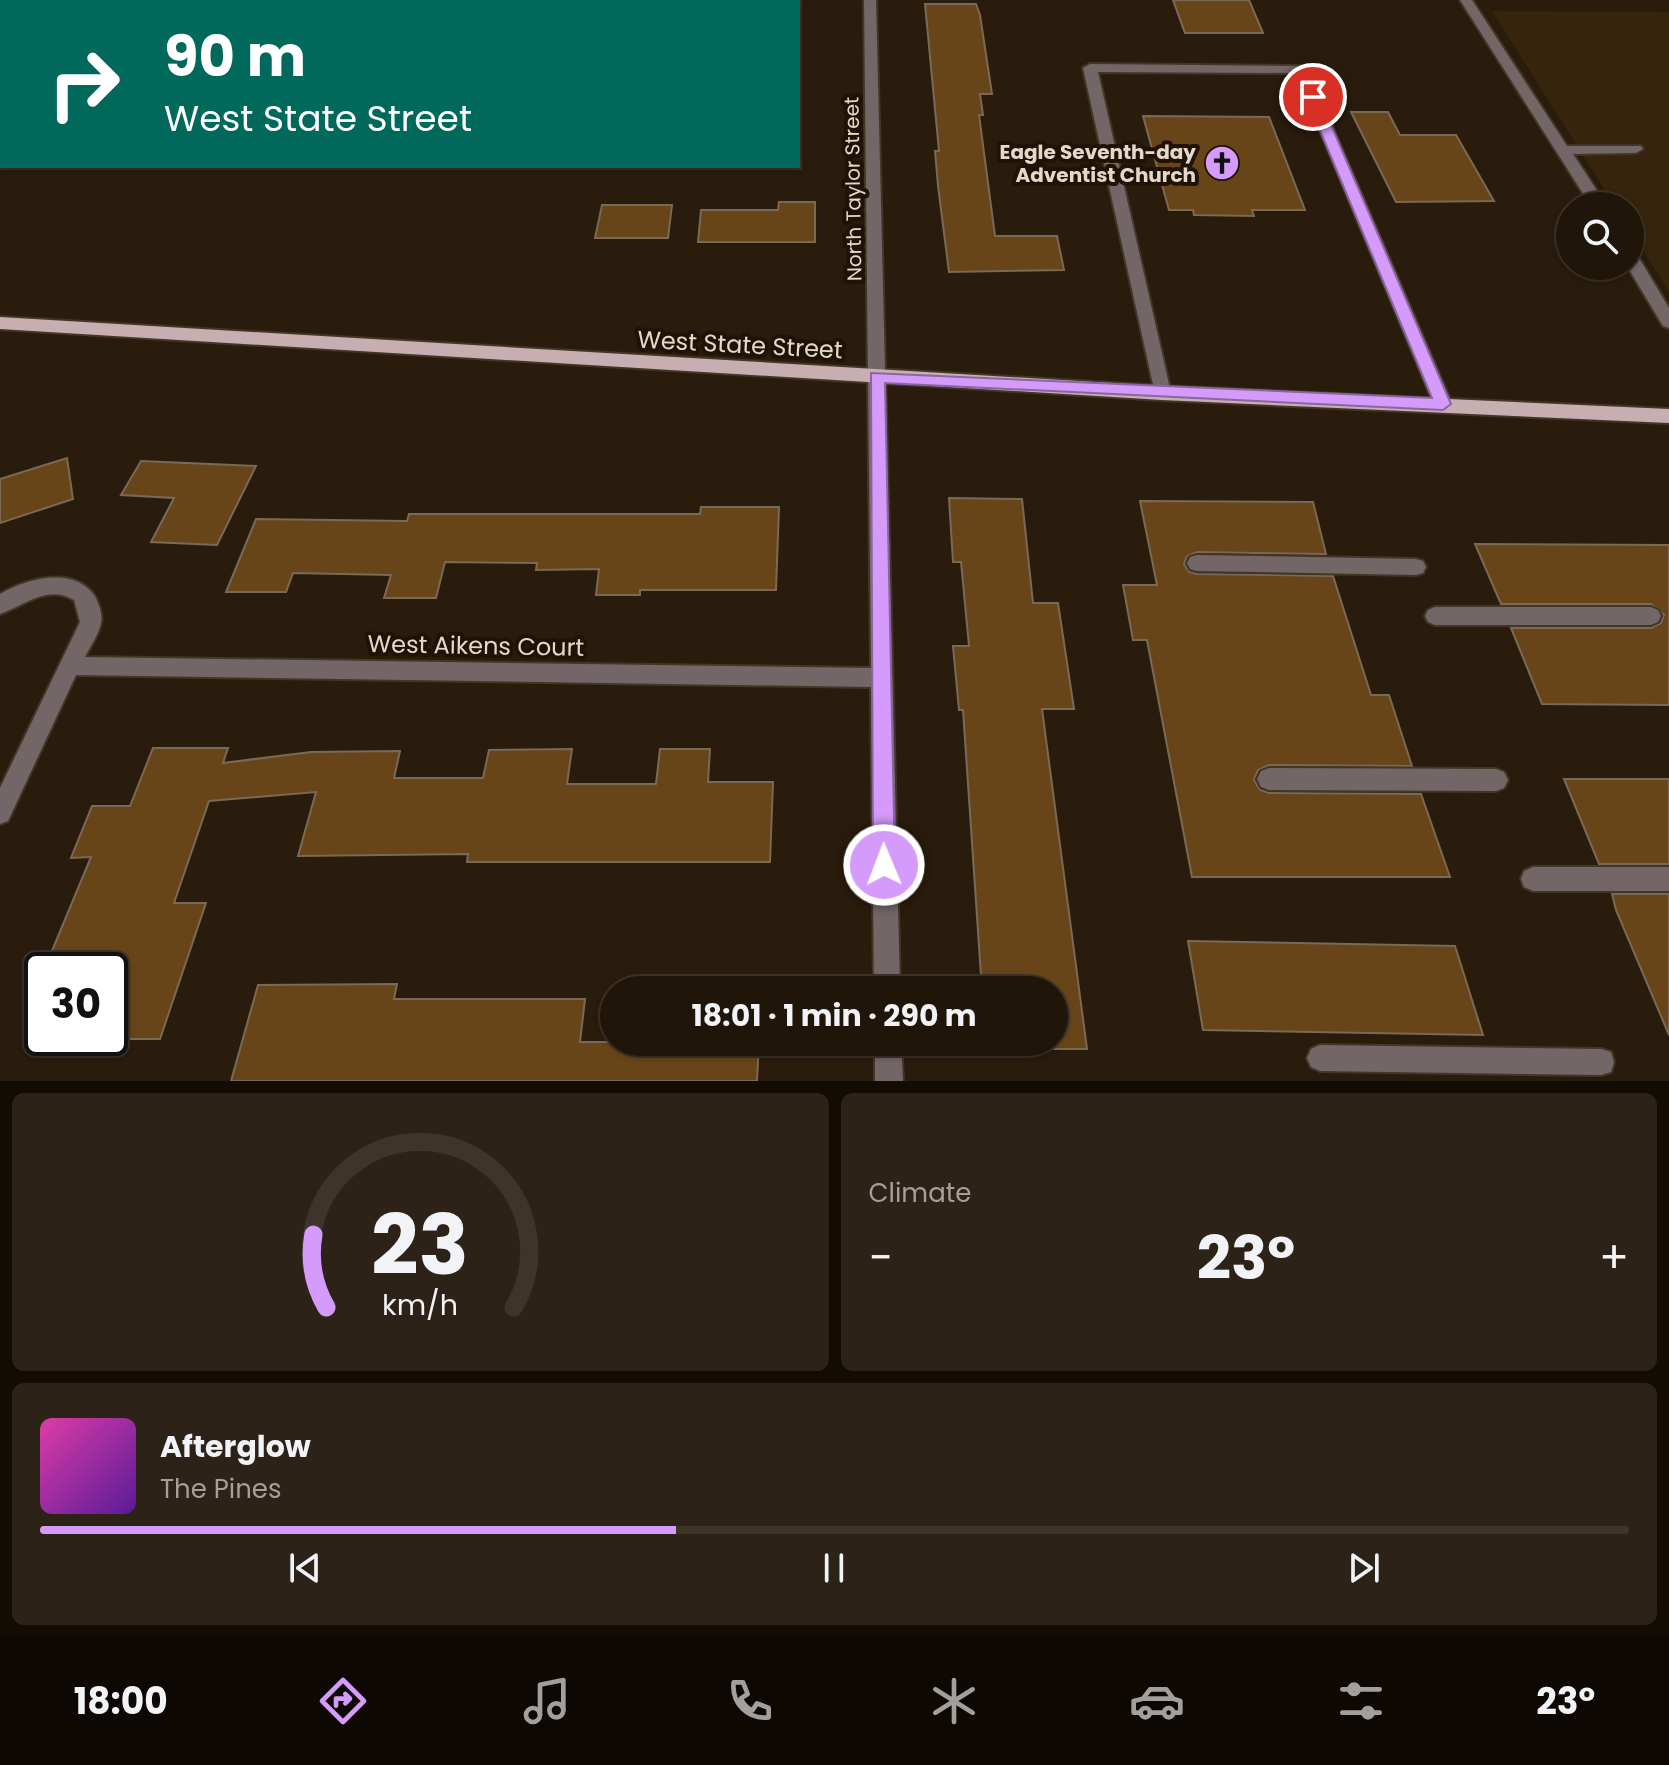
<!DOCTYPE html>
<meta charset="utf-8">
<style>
:root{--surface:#201509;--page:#2d2217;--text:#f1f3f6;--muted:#a29f9c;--line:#3d342a;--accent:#d59bfb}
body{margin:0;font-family:Poppins,sans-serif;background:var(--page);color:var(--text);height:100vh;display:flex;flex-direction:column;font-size:30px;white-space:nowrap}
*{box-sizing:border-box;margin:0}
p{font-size:26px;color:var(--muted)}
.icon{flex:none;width:44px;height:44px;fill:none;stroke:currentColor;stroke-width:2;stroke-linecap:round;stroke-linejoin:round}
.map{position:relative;height:1081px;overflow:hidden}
.details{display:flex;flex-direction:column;gap:12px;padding:12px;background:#120c05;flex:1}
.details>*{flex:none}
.banner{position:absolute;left:0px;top:0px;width:800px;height:168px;box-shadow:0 2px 6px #0004,0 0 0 2px var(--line);background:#00695c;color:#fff;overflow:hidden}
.controls{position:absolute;left:1556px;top:192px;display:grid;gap:16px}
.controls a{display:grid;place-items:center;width:88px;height:88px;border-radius:50%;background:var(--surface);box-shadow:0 2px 6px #0004,0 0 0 2px var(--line);font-size:40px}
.speed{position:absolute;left:24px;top:952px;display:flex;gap:16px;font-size:40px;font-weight:700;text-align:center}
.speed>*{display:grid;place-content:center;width:104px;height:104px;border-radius:50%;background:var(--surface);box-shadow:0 2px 6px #0004,0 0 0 2px var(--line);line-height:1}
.speed .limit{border:4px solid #111;border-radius:12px;background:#fff;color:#111}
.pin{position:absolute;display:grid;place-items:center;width:68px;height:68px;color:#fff;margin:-34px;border:4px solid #fff;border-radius:50%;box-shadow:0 2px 8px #0007}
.me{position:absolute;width:88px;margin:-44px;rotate:359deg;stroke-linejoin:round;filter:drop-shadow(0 0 6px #0008)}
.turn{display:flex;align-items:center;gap:28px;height:168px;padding:0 32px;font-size:36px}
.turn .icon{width:104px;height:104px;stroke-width:2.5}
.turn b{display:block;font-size:56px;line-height:68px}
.big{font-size:60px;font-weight:700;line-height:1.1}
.details .widget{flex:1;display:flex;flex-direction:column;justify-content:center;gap:12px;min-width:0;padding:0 28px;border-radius:12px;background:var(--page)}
.details .dial{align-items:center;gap:0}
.dial svg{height:208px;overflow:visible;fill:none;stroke:var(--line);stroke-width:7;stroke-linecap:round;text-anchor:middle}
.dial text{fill:var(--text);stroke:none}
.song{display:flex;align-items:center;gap:24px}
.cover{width:96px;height:96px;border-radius:12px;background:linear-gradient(135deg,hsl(320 70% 55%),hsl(270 70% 35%))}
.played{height:8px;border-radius:4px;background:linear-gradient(90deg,var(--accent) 40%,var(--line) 40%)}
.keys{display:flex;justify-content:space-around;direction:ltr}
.heat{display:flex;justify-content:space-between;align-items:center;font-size:44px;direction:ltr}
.details .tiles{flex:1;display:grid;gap:12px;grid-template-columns:1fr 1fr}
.widget:last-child{grid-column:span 2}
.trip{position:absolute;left:600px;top:976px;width:468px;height:80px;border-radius:40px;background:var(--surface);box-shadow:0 2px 6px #0004,0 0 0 2px var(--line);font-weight:700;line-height:80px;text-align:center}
.tabs{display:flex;height:128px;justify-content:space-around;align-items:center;background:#0d0804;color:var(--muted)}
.tabs .icon{width:56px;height:56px}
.tabs .active{color:var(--accent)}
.tabs b{font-size:36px;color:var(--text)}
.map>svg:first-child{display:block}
.built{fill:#36240d}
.building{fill:#674519;stroke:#7a6957;stroke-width:2}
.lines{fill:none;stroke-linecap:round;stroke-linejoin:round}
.minor-casing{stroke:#443627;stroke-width:4}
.major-casing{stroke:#443627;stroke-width:4}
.minor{fill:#726667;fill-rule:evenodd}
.major{fill:#c7aeb1;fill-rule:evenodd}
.route{fill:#d59bfb;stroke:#8a65a3;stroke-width:2}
.labels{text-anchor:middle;stroke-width:8;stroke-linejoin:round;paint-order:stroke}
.far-poi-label{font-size:20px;font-weight:bold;fill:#e2d8ce;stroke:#201304;text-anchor:end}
.far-street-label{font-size:20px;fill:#e2d8ce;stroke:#201304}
.street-label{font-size:24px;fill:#e2d8ce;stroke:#201304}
</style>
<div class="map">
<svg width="1669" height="1081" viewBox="0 0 1669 1081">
<rect width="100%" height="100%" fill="#2a1c0c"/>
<path class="built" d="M 1492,11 L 1669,12 L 1669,292 L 1630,229 L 1630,206 L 1615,206 Z"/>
<g class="building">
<path d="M 1173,0 L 1249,0 L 1263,33 L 1185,33 Z"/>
<path d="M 925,4 L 976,4 L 980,15 L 992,94 L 980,94 L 983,115 L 979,115 L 995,236 L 1057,236 L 1064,270 L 949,272 L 938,186 L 935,151 L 939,151 Z"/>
<path d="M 1351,112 L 1388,112 L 1400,135 L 1456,135 L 1494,201 L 1396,202 Z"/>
<path d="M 1143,116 L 1269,117 L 1305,210 L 1252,210 L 1254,216 L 1194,215 L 1193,210 L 1169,210 Z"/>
<path d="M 779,202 L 815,202 L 815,242 L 698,242 L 701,210 L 778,210 Z"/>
<path d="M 602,205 L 672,205 L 668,238 L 595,238 Z"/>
<path d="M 67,458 L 73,499 L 0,523 L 0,479 Z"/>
<path d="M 141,461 L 256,466 L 217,545 L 151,542 L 174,498 L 121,495 Z"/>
<path d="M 949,498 L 1022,499 L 1033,603 L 1058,603 L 1074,709 L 1042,709 L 1087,1049 L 986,1049 L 985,1042 L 1054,1042 L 1054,990 L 982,990 L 963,710 L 959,710 L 953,646 L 969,646 L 961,562 L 953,562 Z"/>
<path d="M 1140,501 L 1313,502 L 1326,554 L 1197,552 L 1187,556 L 1184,564 L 1189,572 L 1197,574 L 1333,576 L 1371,695 L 1389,695 L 1412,766 L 1269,765 L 1258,770 L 1254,780 L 1260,790 L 1269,793 L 1421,794 L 1450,877 L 1192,877 L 1147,640 L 1133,640 L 1123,585 L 1157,585 Z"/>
<path d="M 701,507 L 779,507 L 776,590 L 640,590 L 640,595 L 596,595 L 599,569 L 536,570 L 537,563 L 445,562 L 436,598 L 384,598 L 391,575 L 293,573 L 286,592 L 226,592 L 256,519 L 407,521 L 409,514 L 700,514 Z"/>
<path d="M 1475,544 L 1669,545 L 1669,705 L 1542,704 L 1511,628 L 1651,628 L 1661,623 L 1664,615 L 1651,604 L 1501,604 Z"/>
<path d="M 153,748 L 228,748 L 223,763 L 311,752 L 400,751 L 394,778 L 483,778 L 489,750 L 572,749 L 567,784 L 656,784 L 660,749 L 710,749 L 708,782 L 773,782 L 770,862 L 467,862 L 468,854 L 298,856 L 316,792 L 209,801 L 174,903 L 206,903 L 160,1039 L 110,1039 L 110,970 L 44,970 L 91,857 L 71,858 L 92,806 L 130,806 Z"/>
<path d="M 1564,779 L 1669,779 L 1669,864 L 1599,864 Z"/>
<path d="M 1612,894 L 1669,894 L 1669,1035 L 1616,910 Z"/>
<path d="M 1188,941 L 1455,946 L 1483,1035 L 1203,1030 Z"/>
<path d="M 397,984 L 394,999 L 585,999 L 580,1042 L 759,1042 L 757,1081 L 231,1081 L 258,985 Z"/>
</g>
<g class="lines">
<g class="minor-casing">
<g id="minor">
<path d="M 864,0 L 876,0 L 900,990 L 874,990 L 871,687 L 76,675 L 8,821 L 0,824 L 0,788 L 80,622 L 74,600 C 47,584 25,605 0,614 L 0,594 C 27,578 76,565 96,598 C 99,605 103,615 101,623 C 99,634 90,647 85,657 L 871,668 Z"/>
<path d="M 1460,0 L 1472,0 L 1567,146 L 1641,146 L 1643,149 L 1636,153 L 1573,154 L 1607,206 L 1591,206 Z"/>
<path d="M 1090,64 L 1306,66 L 1452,404 L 1449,409 L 1437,409 L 1434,404 L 1296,73 L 1098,72 L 1171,393 L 1162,400 L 1156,398 L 1083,68 Z"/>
<path d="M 1630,252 L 1636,253 L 1669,308 L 1669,328 L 1663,326 L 1627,266 L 1630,266 Z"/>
<path d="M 1197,555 L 1416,559 L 1423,561 L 1426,567 L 1423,573 L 1416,575 L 1197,571 L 1190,569 L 1187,563 L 1190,557 Z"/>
<path d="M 1435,607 L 1651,607 L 1658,610 L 1661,616 L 1658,622 L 1651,625 L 1435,625 L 1428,622 L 1425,616 L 1428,610 Z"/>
<path d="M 1269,768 L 1496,769 L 1504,772 L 1508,780 L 1504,788 L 1496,791 L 1269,790 L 1261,787 L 1257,779 L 1261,771 Z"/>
<path d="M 1533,867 L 1669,867 L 1669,891 L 1533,891 L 1524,887 L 1521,879 L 1524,871 Z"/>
<path d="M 875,1042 L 901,1042 L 903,1081 L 875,1081 Z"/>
<path d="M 1320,1045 L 1601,1049 L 1611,1052 L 1614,1062 L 1611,1072 L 1601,1075 L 1320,1071 L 1311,1067 L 1307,1058 L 1311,1049 Z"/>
</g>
</g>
<g class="major-casing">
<path id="major" d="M 0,317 L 1162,386 L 1669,409 L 1669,423 L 1162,400 L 0,329 Z"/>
</g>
<use href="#minor" class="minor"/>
<use href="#major" class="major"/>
</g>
<path class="route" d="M 1313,93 L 1319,97 L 1451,404 L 1443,410 L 885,383 L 895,865 L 892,873 L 884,876 L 877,873 L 873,865 L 871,373 L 1432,398 L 1306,97 Z"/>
<defs>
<g id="church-disc" transform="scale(1.8)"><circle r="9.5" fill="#d59bfb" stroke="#201304"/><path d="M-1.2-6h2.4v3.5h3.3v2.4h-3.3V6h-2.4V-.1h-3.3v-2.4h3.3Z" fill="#111"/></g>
</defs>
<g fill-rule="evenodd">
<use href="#church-disc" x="1222" y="163"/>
</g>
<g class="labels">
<g class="far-poi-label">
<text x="1196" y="159">Eagle Seventh-day<tspan x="1196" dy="23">Adventist Church</tspan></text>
</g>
<g class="far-street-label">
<text transform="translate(853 189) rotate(-91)" y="7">North Taylor Street</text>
</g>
<g class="street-label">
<text transform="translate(740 345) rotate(3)" y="8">West State Street</text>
<text transform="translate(476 646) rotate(1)" y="8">West Aikens Court</text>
</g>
</g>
</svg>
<div class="controls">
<a><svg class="icon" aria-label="search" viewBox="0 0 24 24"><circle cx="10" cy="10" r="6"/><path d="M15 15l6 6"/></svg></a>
</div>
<div class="speed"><div class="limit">30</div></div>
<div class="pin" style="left:1313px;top:97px;background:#d93025"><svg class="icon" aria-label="arrive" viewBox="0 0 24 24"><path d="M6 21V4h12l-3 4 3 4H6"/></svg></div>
<svg class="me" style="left:884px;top:865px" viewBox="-20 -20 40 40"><circle r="17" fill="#d59bfb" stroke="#fff" stroke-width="3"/><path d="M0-11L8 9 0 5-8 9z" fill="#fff"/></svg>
<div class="trip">18:01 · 1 min · 290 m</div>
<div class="banner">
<div class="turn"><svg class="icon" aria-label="right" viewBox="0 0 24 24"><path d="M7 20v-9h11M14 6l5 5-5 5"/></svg><div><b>90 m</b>West State Street</div></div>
</div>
</div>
<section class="details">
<div class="tiles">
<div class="widget dial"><svg viewBox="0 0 100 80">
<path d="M14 69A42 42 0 1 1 86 69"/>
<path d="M14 69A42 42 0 0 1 9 41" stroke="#d59bfb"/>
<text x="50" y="56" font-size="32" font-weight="700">23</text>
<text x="50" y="72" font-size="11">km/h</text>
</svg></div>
<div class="widget"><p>Climate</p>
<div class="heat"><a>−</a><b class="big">23°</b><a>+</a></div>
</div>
<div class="widget">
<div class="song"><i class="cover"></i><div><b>Afterglow</b><p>The Pines</p></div></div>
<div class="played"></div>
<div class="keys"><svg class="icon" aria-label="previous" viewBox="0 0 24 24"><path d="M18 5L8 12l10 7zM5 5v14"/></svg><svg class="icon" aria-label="pause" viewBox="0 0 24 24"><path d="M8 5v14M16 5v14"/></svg><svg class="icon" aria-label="next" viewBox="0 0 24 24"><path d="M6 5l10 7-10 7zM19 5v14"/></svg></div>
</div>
</div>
</section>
<nav class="tabs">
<b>18:00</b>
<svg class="icon active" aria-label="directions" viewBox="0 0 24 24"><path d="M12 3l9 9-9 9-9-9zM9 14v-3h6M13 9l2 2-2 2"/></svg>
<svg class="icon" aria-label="music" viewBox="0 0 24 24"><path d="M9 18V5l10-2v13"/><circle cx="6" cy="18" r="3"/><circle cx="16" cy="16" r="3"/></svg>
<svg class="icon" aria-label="phone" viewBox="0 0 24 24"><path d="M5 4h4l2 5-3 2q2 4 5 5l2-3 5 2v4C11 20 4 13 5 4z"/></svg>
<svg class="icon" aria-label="climate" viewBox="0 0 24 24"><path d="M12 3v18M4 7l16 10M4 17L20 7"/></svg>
<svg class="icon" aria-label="car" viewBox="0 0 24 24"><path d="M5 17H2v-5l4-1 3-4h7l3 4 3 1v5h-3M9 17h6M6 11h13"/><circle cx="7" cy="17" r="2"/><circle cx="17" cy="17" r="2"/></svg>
<svg class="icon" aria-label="filters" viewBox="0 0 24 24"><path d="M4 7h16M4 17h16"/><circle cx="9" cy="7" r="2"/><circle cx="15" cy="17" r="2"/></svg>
<b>23°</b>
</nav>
